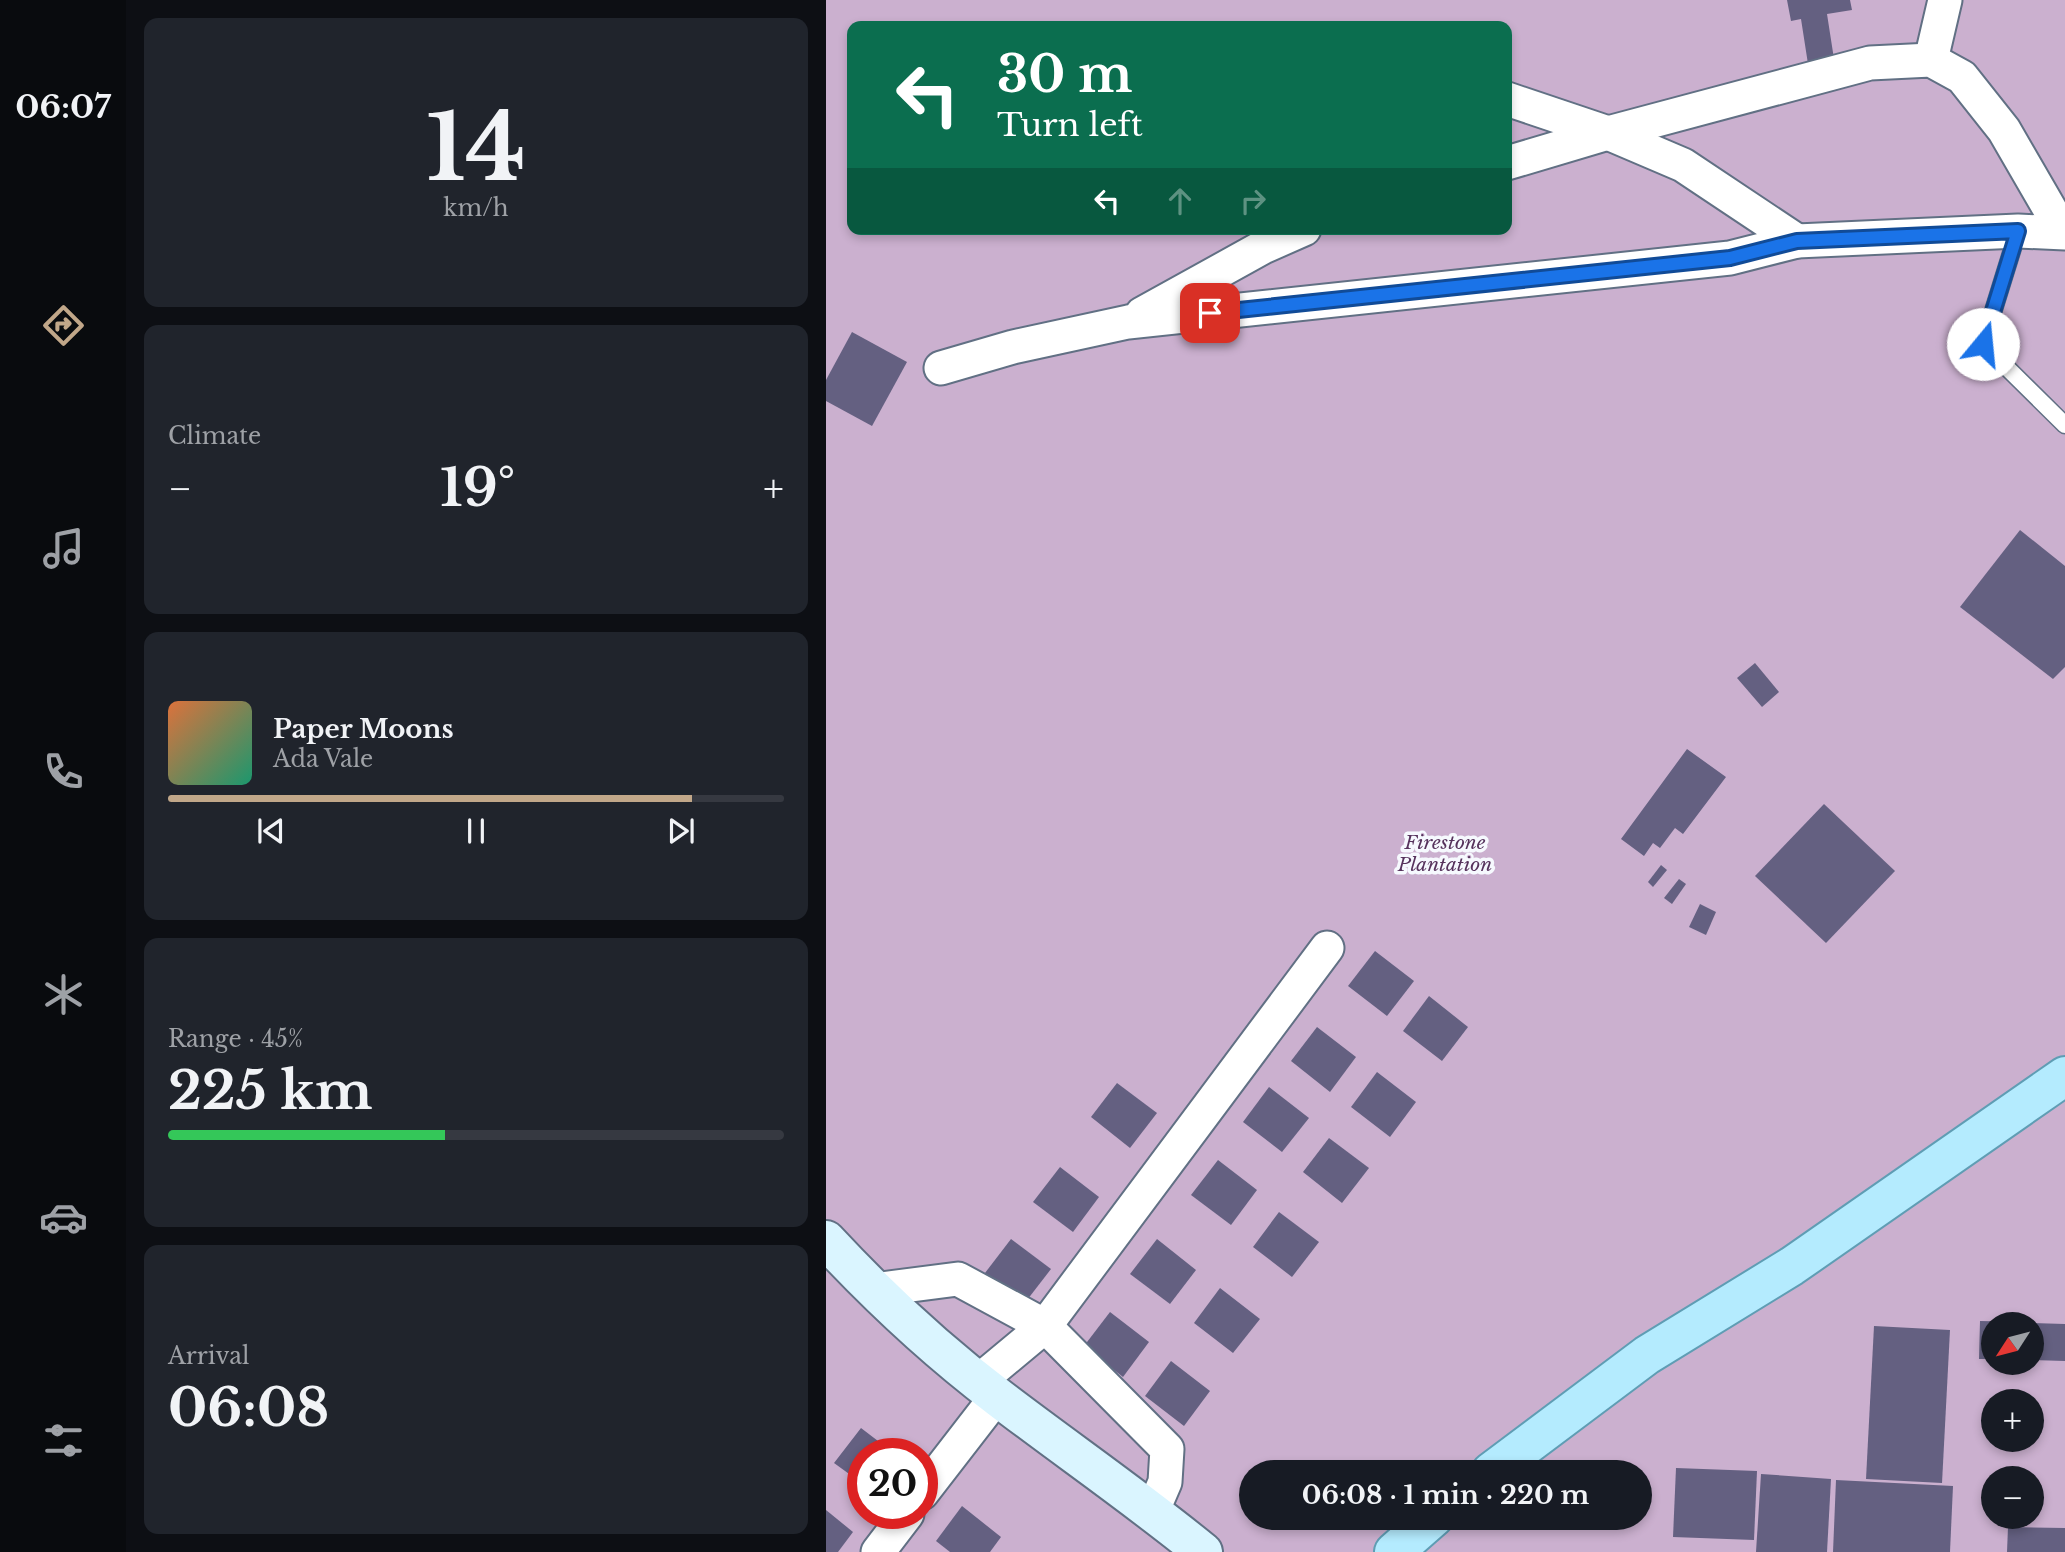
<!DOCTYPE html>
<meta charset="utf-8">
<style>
:root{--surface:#171b24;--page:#20242c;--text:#f1f3f6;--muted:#9ea1a6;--line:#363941;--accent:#c1a789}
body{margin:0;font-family:"Libre Baskerville",serif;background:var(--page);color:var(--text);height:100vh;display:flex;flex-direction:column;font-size:26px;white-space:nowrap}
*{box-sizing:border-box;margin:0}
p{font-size:23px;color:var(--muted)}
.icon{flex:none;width:38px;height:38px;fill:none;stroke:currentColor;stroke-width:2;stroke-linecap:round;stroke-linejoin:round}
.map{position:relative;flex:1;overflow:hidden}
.panel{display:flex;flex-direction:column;gap:18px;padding:18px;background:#0d0f14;width:700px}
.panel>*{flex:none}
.banner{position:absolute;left:21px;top:21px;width:665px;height:214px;border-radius:14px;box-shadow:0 4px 10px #0003;background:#0b6e4f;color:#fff;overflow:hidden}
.needle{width:46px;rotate:234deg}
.controls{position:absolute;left:1155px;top:1312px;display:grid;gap:14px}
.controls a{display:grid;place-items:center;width:63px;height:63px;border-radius:50%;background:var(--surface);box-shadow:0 4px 10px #0003;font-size:35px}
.speed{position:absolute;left:21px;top:1438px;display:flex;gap:14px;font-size:35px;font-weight:700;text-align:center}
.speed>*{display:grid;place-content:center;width:91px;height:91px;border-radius:50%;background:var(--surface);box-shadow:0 4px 10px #0003;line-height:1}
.speed .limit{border:10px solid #d22;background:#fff;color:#111}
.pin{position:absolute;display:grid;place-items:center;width:60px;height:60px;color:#fff;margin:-30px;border-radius:14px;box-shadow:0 4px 10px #0006}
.me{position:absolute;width:77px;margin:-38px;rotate:17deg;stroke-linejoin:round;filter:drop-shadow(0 0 5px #0008)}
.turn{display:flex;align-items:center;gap:24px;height:147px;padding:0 35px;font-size:32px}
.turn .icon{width:91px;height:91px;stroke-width:2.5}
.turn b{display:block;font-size:49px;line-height:60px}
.lanes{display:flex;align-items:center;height:66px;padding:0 35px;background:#0003;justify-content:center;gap:35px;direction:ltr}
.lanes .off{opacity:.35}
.big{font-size:52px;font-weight:800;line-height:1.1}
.panel .widget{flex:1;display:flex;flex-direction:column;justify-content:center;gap:10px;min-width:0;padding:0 24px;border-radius:14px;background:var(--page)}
.panel .dial{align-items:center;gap:0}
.dial b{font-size:91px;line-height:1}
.song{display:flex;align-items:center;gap:21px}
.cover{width:84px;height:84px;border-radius:10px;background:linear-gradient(135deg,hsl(20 70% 55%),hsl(160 70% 35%))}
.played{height:7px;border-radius:4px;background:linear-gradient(90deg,var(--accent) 85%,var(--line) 85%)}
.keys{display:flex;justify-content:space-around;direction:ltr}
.heat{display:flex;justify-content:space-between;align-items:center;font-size:38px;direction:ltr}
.charge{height:10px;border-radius:5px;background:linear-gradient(90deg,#34c759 45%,var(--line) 0)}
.trip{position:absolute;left:413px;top:1460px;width:413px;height:70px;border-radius:35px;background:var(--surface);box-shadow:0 4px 10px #0003;font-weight:800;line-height:70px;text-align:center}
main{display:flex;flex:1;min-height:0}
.tab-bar{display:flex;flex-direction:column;width:126px;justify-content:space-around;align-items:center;background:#090b0e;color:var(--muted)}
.tab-bar .icon{width:49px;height:49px}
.tab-bar .current{color:var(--accent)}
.tab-bar b{font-size:32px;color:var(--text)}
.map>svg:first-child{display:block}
.forest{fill:#cbb0cf;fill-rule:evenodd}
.building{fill:#646081}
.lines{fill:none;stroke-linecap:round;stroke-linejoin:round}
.lane-casing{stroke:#617084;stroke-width:19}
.street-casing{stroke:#617084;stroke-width:37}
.secondary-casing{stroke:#617084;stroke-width:42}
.primary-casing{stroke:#5f9db4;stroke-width:42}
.lane{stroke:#fff;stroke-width:16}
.street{stroke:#fff;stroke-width:33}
.secondary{stroke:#daf5ff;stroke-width:38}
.primary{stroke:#b4ebfe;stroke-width:38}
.route-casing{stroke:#114b97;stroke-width:18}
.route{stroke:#1a73e8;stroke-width:12}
.labels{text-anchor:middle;stroke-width:7;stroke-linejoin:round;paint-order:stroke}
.park-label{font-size:19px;font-style:italic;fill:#56325c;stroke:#f6f9fe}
</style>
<main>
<nav class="tab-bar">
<b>06:07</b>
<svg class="icon current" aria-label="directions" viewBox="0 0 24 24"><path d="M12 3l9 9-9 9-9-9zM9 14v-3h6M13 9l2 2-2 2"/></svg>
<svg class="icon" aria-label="music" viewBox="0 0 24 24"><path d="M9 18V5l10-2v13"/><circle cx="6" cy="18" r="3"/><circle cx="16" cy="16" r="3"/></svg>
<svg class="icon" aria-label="phone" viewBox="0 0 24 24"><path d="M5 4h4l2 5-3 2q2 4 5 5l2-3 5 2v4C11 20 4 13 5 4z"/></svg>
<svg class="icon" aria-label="climate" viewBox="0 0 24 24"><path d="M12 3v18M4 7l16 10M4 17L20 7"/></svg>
<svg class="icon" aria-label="car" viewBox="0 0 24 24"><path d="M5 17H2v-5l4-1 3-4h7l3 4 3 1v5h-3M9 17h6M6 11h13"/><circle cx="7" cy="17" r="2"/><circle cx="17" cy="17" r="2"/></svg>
<svg class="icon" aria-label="filters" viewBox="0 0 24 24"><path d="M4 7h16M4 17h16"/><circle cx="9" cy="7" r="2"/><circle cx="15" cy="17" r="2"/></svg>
</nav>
<section class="panel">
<div class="widget dial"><b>14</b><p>km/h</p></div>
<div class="widget"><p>Climate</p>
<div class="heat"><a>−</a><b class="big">19°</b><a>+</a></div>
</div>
<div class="widget">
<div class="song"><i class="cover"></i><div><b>Paper Moons</b><p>Ada Vale</p></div></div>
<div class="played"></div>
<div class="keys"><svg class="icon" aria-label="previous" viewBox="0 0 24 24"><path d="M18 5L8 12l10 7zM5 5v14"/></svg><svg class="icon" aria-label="pause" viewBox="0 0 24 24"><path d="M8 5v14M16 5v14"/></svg><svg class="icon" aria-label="next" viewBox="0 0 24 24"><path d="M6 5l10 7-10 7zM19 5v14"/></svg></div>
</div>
<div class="widget"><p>Range · 45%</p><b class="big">225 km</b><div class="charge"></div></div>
<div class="widget"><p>Arrival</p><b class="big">06:08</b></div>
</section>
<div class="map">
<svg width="1239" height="1552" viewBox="0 0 1239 1552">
<rect width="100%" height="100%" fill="#e3edfb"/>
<path class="forest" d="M 0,0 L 1239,0 L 1239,1552 L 0,1552 ZM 26,26 L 681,26 L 681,229 L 26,229 ZM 1167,1325 L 1206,1325 L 1206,1363 L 1167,1363 ZM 1167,1402 L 1206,1402 L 1206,1440 L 1167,1440 ZM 37,1454 L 96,1454 L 96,1514 L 37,1514 ZM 425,1472 L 814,1472 L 814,1517 L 425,1517 ZM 1167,1479 L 1206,1479 L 1206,1517 L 1167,1517 Z"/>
<g class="building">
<path d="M 961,0 L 1024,0 L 1026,10 L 1001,14 L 1008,59 L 982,64 L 975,19 L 965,21 Z"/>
<path d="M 26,332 L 81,362 L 46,426 L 0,401 L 0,380 Z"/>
<path d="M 1194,530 L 1239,566 L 1239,667 L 1227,679 L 1134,607 Z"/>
<path d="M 929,663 L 953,692 L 936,707 L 911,678 Z"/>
<path d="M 861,749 L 900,777 L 857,834 L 849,828 L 834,848 L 827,843 L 818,856 L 795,839 Z"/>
<path d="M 998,804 L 1069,871 L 1000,943 L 929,876 Z"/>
<path d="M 835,865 L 841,870 L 827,887 L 822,882 Z"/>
<path d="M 853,879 L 860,884 L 846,904 L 838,898 Z"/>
<path d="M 874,904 L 890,912 L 880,935 L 863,927 Z"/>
<path d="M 549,951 L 588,981 L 561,1016 L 522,986 Z"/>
<path d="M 603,996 L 642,1027 L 616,1061 L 577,1031 Z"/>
<path d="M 491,1027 L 530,1057 L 504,1092 L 465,1061 Z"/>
<path d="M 551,1072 L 590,1102 L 564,1137 L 525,1107 Z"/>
<path d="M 291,1083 L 331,1113 L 304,1148 L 265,1117 Z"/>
<path d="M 443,1087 L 483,1118 L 456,1152 L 417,1122 Z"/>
<path d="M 503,1138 L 543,1168 L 516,1203 L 477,1172 Z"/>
<path d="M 392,1160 L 431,1190 L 405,1225 L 365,1195 Z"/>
<path d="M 234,1167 L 273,1197 L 247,1232 L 207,1202 Z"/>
<path d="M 453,1212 L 493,1242 L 466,1277 L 427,1247 Z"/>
<path d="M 185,1239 L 225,1269 L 198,1304 L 159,1273 Z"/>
<path d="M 331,1239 L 370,1270 L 344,1304 L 304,1274 Z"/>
<path d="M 394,1288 L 434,1319 L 407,1353 L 368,1323 Z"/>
<path d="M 284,1312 L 323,1342 L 297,1377 L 258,1346 Z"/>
<path d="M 1154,1321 L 1199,1322 L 1199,1325 L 1167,1325 L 1167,1359 L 1153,1359 Z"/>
<path d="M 1206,1323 L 1239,1324 L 1239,1361 L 1206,1360 Z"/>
<path d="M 1048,1326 L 1124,1330 L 1116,1483 L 1040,1479 Z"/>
<path d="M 345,1361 L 384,1391 L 358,1426 L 319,1396 Z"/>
<path d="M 35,1428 L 69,1454 L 37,1454 L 37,1484 L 8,1463 Z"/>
<path d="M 850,1468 L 931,1471 L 928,1540 L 847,1537 Z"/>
<path d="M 935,1474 L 1005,1479 L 1001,1552 L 930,1552 Z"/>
<path d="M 1010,1480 L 1127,1486 L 1124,1552 L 1007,1552 Z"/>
<path d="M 136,1506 L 175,1537 L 164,1552 L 124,1552 L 110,1541 Z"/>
<path d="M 0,1510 L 27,1532 L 12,1552 L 0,1552 Z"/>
<path d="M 1182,1527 L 1239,1528 L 1239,1552 L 1181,1552 Z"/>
</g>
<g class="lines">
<g class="lane-casing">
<path id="lane" d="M 1192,231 L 1157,344 L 1239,425"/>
</g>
<g class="street-casing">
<g id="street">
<path d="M 1105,60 L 1119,0"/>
<path d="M 681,99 L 782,133 L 857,165 L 971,241"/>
<path d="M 681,163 L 782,133 L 1044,63 L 1105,60 L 1136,77 L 1178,130 L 1237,232"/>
<path d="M 316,314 L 437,247 L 478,229"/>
<path d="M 115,368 L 187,347 L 302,322 L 904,258 L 971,241 L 1192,231 L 1239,233"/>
<path d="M 47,1290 L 132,1279 L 219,1326 L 341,1449 L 339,1482 L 327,1510"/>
<path d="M 153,1381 L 219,1326 L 501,948"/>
<path d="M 96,1493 L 171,1396"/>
<path d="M 52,1552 L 81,1514"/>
</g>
</g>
<g class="secondary-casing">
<path id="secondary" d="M 0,1240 C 53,1297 111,1351 173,1398 C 241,1450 311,1498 377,1552"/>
</g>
<g class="primary-casing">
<g id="primary">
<path d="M 665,1472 L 821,1355 L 966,1266 L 1239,1076"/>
<path d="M 568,1552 L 608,1517"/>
</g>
</g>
<use href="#lane" class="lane"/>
<use href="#street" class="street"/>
<use href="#secondary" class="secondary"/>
<use href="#primary" class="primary"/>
</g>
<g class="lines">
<g class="route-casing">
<path id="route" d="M 384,313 L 904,258 L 971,241 L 1192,231 L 1157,344"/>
</g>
<use href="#route" class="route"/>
</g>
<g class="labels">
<g class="park-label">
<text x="619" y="849">Firestone<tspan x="619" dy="22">Plantation</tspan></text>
</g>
</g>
</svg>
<div class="controls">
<a><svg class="needle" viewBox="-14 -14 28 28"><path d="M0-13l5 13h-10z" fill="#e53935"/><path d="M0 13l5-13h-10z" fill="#9ea1a6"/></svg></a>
<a>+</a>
<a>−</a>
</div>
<div class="speed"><div class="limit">20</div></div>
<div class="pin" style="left:384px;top:313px;background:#d93025"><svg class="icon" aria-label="arrive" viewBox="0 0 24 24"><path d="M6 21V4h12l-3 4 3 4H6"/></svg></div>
<svg class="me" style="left:1157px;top:344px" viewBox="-20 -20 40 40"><circle r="19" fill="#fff"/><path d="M0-13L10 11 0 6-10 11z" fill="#1a73e8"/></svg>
<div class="trip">06:08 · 1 min · 220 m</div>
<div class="banner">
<div class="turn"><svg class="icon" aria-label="left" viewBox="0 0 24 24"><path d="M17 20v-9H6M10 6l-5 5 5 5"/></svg><div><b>30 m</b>Turn left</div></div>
<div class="lanes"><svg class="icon" aria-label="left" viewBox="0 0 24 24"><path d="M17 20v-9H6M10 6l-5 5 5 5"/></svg><svg class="icon off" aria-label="ahead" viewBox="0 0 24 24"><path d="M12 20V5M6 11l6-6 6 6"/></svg><svg class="icon off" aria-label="right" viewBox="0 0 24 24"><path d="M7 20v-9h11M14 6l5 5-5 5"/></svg></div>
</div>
</div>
</main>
